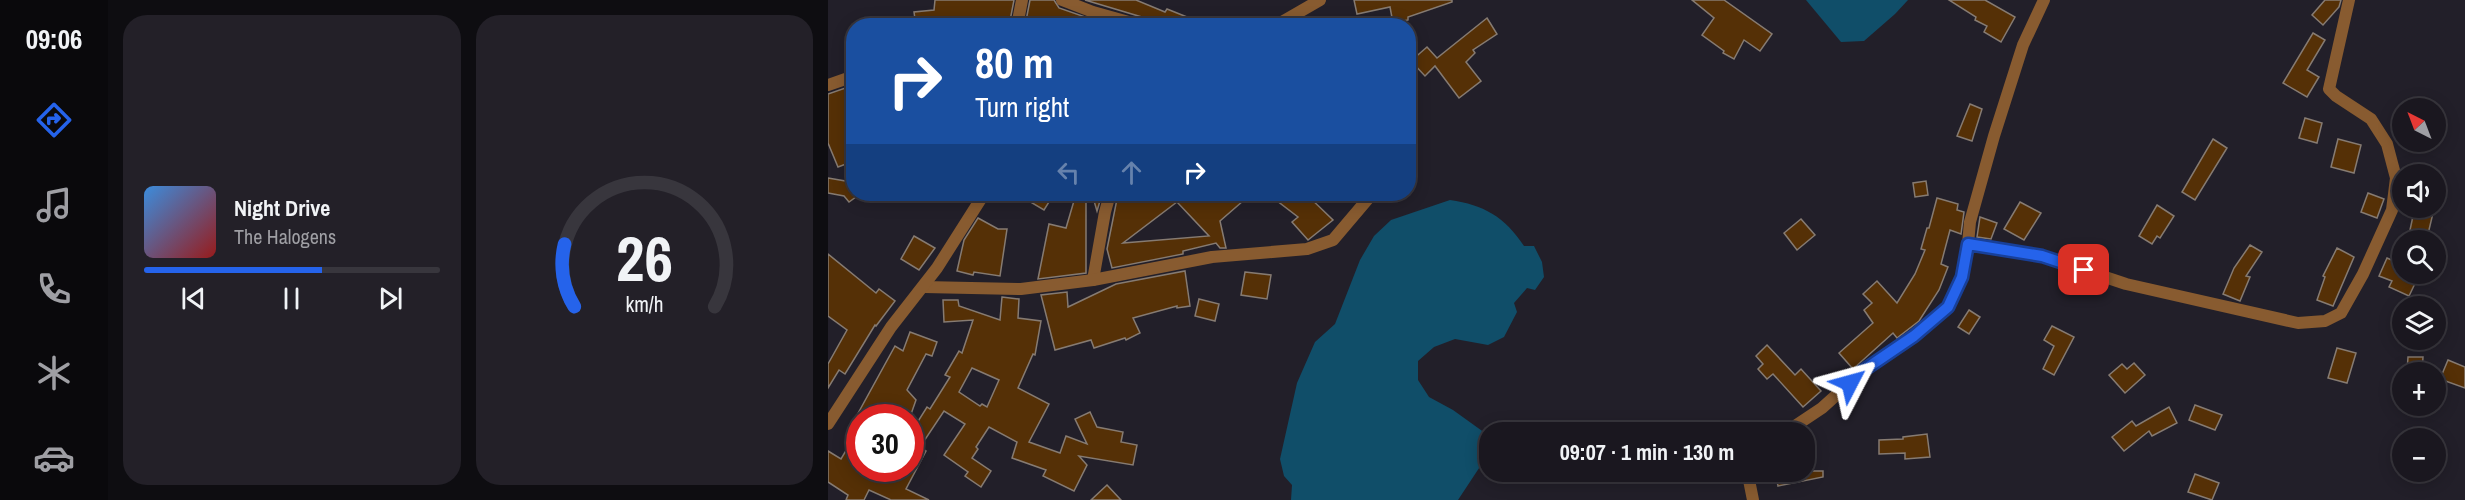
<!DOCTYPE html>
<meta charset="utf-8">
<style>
:root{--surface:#1a171f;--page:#232028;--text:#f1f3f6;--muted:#9f9fa4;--line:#38363d;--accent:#2563eb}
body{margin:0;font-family:"Archivo Narrow",sans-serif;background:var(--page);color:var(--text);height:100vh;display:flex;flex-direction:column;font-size:22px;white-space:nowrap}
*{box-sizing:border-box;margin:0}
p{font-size:20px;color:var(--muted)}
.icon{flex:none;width:33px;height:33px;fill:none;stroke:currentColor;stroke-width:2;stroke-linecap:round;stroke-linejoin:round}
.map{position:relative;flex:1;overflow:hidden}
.panel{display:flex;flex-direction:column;gap:15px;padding:15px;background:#0e0d11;width:720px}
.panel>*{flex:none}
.hud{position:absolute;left:18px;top:18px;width:570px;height:183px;border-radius:24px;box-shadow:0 3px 15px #0003,0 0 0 2px var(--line);background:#1a4fa0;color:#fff;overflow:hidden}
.needle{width:39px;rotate:318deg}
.controls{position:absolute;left:1564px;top:98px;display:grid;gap:12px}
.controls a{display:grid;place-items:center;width:54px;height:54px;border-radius:50%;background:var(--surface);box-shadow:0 3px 15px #0003,0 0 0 2px var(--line);font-size:30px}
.speed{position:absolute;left:18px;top:404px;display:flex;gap:12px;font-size:30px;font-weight:700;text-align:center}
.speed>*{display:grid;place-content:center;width:78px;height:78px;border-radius:50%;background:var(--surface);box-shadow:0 3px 15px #0003,0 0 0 2px var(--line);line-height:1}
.speed .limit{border:9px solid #d22;background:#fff;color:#111}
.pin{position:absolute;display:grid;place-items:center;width:51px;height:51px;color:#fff;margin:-26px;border-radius:12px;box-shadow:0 3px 9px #0006}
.me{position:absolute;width:66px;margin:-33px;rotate:51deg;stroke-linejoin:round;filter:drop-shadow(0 0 4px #0008)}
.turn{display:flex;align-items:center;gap:21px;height:126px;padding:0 30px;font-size:27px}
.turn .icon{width:78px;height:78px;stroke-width:2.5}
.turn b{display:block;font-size:42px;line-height:51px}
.lanes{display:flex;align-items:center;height:57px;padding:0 30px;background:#0003;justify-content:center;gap:30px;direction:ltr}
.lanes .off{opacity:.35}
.panel .tile{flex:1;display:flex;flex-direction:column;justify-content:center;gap:9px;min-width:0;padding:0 21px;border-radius:24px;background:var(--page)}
.panel .dial{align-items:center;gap:0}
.dial svg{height:156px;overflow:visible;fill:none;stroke:var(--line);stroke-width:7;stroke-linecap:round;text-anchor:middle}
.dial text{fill:var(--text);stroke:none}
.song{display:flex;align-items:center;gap:18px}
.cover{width:72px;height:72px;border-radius:9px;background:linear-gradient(135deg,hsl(210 70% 55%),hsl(0 70% 35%))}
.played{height:6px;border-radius:3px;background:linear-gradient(90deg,var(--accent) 60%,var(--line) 60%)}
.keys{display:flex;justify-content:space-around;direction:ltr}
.panel .tiles{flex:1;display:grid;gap:15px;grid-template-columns:repeat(2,1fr)}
.trip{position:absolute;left:651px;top:422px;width:336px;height:60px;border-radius:24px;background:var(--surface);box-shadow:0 3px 15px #0003,0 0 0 2px var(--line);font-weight:700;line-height:60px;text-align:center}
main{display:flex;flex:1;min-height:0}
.tab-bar{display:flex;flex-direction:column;width:108px;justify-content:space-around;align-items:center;background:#0a090c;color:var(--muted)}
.tab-bar .icon{width:42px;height:42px}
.tab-bar .selected{color:var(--accent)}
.tab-bar b{font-size:27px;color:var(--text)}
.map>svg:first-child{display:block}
.water{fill:#104e69}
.building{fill:#553006;stroke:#867b72;stroke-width:1.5;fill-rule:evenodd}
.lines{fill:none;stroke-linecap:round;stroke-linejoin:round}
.street{stroke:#885b30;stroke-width:12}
.route-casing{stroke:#184099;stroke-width:15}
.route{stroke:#2563eb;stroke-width:10}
</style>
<main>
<nav class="tab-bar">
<b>09:06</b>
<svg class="icon selected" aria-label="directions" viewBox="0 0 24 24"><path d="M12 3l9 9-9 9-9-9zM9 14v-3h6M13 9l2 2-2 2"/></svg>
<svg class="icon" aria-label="music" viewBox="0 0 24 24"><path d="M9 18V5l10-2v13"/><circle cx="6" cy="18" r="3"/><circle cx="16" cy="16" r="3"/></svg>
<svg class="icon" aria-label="phone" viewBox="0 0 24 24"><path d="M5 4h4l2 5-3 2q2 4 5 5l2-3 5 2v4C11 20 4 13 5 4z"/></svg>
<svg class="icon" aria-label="climate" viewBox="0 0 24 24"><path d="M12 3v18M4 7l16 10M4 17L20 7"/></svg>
<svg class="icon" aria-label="car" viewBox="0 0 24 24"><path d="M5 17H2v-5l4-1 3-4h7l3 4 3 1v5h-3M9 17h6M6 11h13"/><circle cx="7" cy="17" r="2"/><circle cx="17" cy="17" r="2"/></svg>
</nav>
<section class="panel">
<div class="tiles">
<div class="tile">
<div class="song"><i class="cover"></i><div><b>Night Drive</b><p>The Halogens</p></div></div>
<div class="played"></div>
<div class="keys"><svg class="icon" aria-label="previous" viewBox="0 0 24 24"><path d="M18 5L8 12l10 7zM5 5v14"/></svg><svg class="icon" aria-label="pause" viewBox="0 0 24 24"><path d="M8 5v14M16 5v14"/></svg><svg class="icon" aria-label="next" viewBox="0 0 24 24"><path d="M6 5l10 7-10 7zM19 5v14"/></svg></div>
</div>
<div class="tile dial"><svg viewBox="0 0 100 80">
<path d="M14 69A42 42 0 1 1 86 69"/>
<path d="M14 69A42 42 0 0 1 9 37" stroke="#2563eb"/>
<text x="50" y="56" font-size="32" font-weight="700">26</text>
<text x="50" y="72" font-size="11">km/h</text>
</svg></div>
</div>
</section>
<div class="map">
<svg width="1637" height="500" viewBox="0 0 1637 500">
<rect width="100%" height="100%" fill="#221f29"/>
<g class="water">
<path d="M 978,0 L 1080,0 L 1067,14 L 1036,41 L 1013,42 Z"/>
<path d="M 622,200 C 656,205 677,217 696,246 L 706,246 L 714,262 L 716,277 L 707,290 L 699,288 L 686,303 L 689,312 L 676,337 L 660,345 L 627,339 L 606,347 L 590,361 L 590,380 L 601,397 L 625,410 L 657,433 L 661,453 L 630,500 L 463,500 L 464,485 L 456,476 L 452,459 L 469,383 L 487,342 L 507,324 L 532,260 L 546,236 L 563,220 Z"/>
</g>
<g class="building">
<path d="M 107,0 L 186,0 L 181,26 L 88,26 L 86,12 L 106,10 Z"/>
<path d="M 202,0 L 226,0 L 231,8 L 283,26 L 238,26 L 223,20 L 222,26 L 197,26 Z"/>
<path d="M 257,0 L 308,0 L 337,12 L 339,9 L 379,25 L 323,26 L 317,18 Z"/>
<path d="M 526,0 L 624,0 L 624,2 L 580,17 L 580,20 L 565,23 L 562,7 L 529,14 Z"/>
<path d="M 864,0 L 896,0 L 944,34 L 932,51 L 916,40 L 906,59 L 895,53 L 896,51 L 874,35 L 886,18 Z"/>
<path d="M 1121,0 L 1157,0 L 1187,17 L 1173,42 L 1156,32 L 1159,26 L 1147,20 L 1148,17 Z"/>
<path d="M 1497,0 L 1513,0 L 1511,7 L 1495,25 L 1484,15 Z"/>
<path d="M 659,18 L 669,34 L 645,50 L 647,53 L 638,62 L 653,81 L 631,98 L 607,66 L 597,76 L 583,61 L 599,47 L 609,58 Z"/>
<path d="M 1485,33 L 1497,40 L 1479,70 L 1491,77 L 1479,97 L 1455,83 Z"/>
<path d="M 26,85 L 26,161 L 10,167 L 0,143 L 0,94 Z"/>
<path d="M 1142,104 L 1154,109 L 1144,141 L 1129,136 Z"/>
<path d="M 1477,118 L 1494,123 L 1489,143 L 1471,138 Z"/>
<path d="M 1385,139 L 1399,148 L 1367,200 L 1354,192 Z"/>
<path d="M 1510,139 L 1533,145 L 1526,173 L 1503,167 Z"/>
<path d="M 0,178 L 23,182 L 26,194 L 32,194 L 21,202 L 16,196 L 0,193 Z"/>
<path d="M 1098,181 L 1100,195 L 1087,197 L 1085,183 Z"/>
<path d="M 1540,193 L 1556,199 L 1549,218 L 1533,212 Z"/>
<path d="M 189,194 L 226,194 L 216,210 Z"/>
<path d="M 248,194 L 258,194 L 258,273 L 210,279 L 221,224 L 238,228 Z"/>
<path d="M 264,194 L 274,194 L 269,211 Z"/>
<path d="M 290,194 L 423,194 L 392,221 L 398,248 L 392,248 L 388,243 L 355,251 L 355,254 L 284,268 L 279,249 ZM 349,202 L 381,236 L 295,243 Z"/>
<path d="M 440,194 L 478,194 L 505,220 L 480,240 L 464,222 L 470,217 Z"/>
<path d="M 1109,198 L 1130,204 L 1129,210 L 1136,212 L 1133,234 L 1122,230 L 1113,264 L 1120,267 L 1111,290 L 1091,321 L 1069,338 L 1065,333 L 1025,369 L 1011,353 L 1045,323 L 1036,310 L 1044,303 L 1035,294 L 1049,281 L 1069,303 L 1087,274 L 1097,250 L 1093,249 L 1099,228 L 1101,228 Z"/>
<path d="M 1192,202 L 1213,213 L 1196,240 L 1176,229 Z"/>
<path d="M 1329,205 L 1346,216 L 1332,238 L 1329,236 L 1324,244 L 1311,236 Z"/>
<path d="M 1587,207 L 1606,209 L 1600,234 L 1582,230 Z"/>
<path d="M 1152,217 L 1169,223 L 1163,239 L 1149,237 Z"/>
<path d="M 150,218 L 170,229 L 179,229 L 172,276 L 146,272 L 145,275 L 129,271 L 136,240 Z"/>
<path d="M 973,219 L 987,235 L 969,250 L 956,233 Z"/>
<path d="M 86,236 L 107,248 L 91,270 L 73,259 Z"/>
<path d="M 1422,245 L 1434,252 L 1418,276 L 1422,277 L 1412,301 L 1395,294 L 1406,268 Z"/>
<path d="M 1509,248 L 1526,257 L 1505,306 L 1489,300 L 1497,277 L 1495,276 Z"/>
<path d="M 0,254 L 48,293 L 51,289 L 67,301 L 48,326 L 47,325 L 17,374 L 11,370 L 0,388 L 0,364 L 19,330 L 0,316 Z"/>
<path d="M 1559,258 L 1575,265 L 1575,273 L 1592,273 L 1581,296 L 1561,287 L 1564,281 L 1551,276 Z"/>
<path d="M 357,271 L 362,306 L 349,308 L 349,306 L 305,318 L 312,333 L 298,340 L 297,338 L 266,348 L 263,340 L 227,350 L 213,295 L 239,292 L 240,307 L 288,284 Z"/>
<path d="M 417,272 L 443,275 L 439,299 L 413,295 Z"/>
<path d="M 174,297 L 191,299 L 190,318 L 213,321 L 207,355 L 205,354 L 190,388 L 221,404 L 201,442 L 232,453 L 238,436 L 259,444 L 247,419 L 262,412 L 269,427 L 295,432 L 293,442 L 309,445 L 305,465 L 251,456 L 259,465 L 246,491 L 215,476 L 218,470 L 184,458 L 189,442 L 161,427 L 148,447 L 150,449 L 144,458 L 163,471 L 153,487 L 137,476 L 140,472 L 116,455 L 137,424 L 116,411 L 92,447 L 98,451 L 78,489 L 101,500 L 63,500 L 41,490 L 36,500 L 18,500 L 20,495 L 0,482 L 0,451 L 13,459 L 32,427 L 32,468 L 82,468 L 82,420 L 89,423 L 99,407 L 102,409 L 122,377 L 117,375 L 131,351 L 134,353 L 145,320 L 116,322 L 115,300 L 130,300 L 131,306 L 172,320 ZM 144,368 L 171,380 L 159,407 L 154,404 L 152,406 L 131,392 Z"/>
<path d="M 371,299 L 391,304 L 387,321 L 367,316 Z"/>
<path d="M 1141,310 L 1152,317 L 1141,334 L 1130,327 Z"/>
<path d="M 1224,326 L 1246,337 L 1226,375 L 1215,369 L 1226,346 L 1216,340 Z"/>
<path d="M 82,332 L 109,342 L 104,356 L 98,354 L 79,390 L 88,400 L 82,417 L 28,417 L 67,346 L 75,351 Z"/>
<path d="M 939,345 L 967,375 L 973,369 L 993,391 L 975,407 L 945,374 L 939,379 L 930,369 L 935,364 L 928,356 Z"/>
<path d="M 1509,348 L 1528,353 L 1519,383 L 1500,378 Z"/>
<path d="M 1580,357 L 1595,357 L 1594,372 L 1579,372 Z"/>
<path d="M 1620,360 L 1637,367 L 1637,388 L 1612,379 Z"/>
<path d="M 1306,363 L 1317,375 L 1297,393 L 1281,375 L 1294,364 L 1299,369 Z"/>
<path d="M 1367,405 L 1394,415 L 1387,430 L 1361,420 Z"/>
<path d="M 1341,407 L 1349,423 L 1324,436 L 1321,431 L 1296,451 L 1284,437 L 1304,421 L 1308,426 Z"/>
<path d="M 1099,434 L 1102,457 L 1077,459 L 1077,453 L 1051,454 L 1051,440 L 1075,439 L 1075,437 Z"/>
<path d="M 947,471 L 995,471 L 995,477 L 950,486 Z"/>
<path d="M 1367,474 L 1391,483 L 1384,500 L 1360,492 Z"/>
<path d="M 279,485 L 293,500 L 263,500 Z"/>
</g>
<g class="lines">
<g class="street">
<path d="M 234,0 L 265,12 L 315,26"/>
<path d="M 189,26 L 194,0"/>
<path d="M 447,26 L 492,0"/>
<path d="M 0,85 L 26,76"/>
<path d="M 1140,244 L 1214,256 L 1298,284 L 1470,323 L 1497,321 L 1513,313 L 1535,274 L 1564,210 L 1568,178 L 1559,144 L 1543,119 L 1508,96 L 1501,89 L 1521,0"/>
<path d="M 265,280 L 277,212 L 282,194"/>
<path d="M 96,287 L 193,289 L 265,280 L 384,257 L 479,249 L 505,240 L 544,194"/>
<path d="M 0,424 L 63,327 L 109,268 L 156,194"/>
<path d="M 958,432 L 994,408 L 1036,370 L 1086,336 L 1120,307 L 1134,277 L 1140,244 L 1142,222 L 1166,136 L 1195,45 L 1216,0"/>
<path d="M 924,471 L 921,480 L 925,500"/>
</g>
</g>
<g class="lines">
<g class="route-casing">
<path id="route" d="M 1022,383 L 1036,370 L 1086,336 L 1120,307 L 1134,277 L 1140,244 L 1214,256 L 1256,270"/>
</g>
<use href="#route" class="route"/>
</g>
</svg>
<div class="controls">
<a><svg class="needle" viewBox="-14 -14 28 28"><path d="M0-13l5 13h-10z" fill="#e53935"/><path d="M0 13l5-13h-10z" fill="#9f9fa4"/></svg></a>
<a><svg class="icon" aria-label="sound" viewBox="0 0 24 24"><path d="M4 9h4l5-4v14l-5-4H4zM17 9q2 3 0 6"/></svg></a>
<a><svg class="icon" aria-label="search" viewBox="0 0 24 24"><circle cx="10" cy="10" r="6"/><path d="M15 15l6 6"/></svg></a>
<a><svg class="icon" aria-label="layers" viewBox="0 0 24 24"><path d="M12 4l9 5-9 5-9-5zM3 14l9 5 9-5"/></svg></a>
<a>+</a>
<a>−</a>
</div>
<div class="speed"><div class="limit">30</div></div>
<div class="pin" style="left:1256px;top:270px;background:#d93025"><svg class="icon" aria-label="arrive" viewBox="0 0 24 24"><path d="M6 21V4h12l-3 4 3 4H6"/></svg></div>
<svg class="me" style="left:1022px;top:383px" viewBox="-20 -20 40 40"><path d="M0-17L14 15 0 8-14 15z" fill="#2563eb" stroke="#fff" stroke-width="4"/></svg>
<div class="trip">09:07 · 1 min · 130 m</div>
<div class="hud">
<div class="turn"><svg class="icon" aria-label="right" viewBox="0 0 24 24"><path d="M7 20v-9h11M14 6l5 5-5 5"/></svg><div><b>80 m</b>Turn right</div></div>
<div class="lanes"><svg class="icon off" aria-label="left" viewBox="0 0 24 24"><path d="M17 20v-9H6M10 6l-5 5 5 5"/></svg><svg class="icon off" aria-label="ahead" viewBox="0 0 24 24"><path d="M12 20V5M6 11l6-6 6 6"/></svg><svg class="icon" aria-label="right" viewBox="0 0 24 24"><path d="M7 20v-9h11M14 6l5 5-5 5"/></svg></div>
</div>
</div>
</main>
